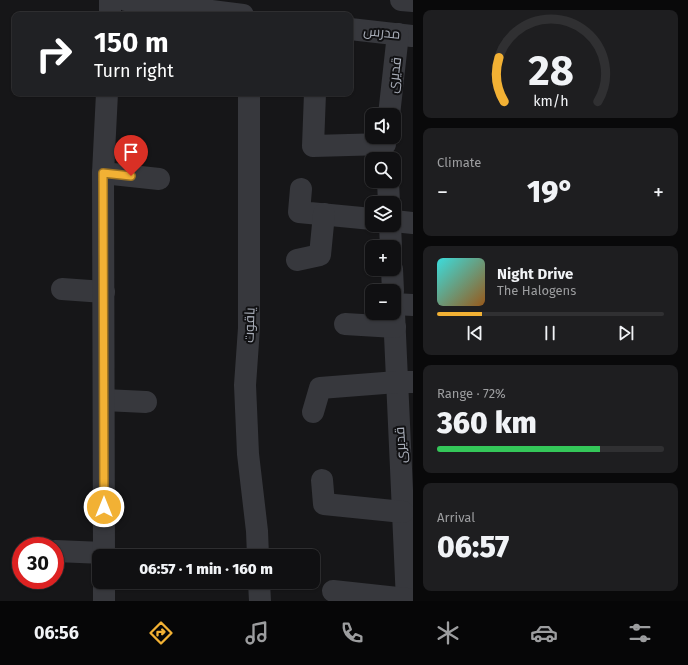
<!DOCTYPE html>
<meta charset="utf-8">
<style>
:root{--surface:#101012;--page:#1e1e20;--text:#f1f3f6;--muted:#9c9d9f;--line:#303032;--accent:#f2b134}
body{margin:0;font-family:"Fira Sans",Cairo,sans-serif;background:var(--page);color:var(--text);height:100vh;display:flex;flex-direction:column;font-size:15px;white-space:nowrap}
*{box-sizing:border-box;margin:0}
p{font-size:13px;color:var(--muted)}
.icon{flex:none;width:22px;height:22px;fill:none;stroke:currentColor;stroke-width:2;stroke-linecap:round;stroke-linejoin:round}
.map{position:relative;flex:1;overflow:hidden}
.panel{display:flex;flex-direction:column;gap:10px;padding:10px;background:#09090a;width:275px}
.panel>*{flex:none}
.hud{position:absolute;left:12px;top:12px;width:341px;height:84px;border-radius:8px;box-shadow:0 1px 3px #0004,0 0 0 1px var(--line);background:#202124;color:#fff;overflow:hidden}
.fabs{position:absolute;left:365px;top:108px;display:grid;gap:8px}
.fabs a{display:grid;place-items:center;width:36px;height:36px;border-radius:8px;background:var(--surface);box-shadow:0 1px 3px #0004,0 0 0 1px var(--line);font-size:20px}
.speed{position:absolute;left:12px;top:537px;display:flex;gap:8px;font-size:20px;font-weight:700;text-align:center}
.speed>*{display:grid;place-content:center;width:52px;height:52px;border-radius:50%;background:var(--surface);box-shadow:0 1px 3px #0004,0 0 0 1px var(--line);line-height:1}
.speed .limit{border:6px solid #d22;background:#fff;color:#111}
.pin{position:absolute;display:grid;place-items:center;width:34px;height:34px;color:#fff;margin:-41px -17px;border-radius:50% 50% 50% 0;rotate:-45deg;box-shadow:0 0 4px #0007}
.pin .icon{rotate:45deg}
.me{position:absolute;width:44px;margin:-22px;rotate:0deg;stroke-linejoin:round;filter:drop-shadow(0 0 3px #0008)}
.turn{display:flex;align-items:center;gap:14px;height:84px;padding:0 16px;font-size:18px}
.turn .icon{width:52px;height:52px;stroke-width:2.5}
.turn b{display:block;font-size:28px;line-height:34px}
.big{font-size:30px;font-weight:800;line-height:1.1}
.panel .tile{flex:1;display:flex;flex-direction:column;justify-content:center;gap:6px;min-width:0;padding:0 14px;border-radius:8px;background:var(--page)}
.panel .dial{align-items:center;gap:0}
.dial svg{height:104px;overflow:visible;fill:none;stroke:var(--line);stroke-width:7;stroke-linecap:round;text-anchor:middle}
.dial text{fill:var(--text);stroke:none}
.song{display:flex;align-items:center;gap:12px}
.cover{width:48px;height:48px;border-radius:6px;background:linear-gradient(135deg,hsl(180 70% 55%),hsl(30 70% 35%))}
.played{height:4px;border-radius:2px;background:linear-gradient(90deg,var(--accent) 20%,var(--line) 20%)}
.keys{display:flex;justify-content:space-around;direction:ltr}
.heat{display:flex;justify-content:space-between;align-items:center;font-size:22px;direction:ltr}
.charge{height:6px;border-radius:3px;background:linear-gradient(90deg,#34c759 72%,var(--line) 0)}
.trip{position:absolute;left:92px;top:549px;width:228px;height:40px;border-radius:8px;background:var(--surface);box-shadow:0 1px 3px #0004,0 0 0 1px var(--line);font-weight:800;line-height:40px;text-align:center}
.tab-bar{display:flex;height:64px;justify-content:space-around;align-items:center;background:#060607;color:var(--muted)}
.tab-bar .icon{width:28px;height:28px}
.tab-bar .active{color:var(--accent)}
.tab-bar b{font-size:18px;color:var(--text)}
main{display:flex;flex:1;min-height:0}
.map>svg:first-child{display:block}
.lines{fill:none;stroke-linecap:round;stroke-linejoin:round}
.minor{stroke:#37383d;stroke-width:22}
.route-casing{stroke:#9d7322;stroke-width:10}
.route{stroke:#f2b134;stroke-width:7}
.labels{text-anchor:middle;stroke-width:4;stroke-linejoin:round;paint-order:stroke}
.street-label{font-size:14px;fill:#a8adb8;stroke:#111113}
</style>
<main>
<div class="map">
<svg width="413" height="601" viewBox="0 0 413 601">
<rect width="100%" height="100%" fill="#161618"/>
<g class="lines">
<g class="minor">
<path d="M 126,0 L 243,15"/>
<path d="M 401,0 L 413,1"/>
<path d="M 110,15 L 110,0"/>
<path d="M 350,29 L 412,36"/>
<path d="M 249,93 L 249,328 L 245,385 L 248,454 L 257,531 L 258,556"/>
<path d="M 315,93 L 313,146 L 385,144"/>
<path d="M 389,115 L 398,34"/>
<path d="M 103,173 L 159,179"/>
<path d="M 388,181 L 389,203"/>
<path d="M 301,189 L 299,212 L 372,219"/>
<path d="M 394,221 L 413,223"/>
<path d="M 390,225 L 391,247"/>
<path d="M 297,260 L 320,255 L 324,214"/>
<path d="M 392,269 L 393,291"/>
<path d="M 62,289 L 104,292"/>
<path d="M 394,304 L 413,305"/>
<path d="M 394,313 L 407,601"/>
<path d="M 345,324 L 395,327"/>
<path d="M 104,400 L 146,402"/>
<path d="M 313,412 L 320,388 L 397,382 L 413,382"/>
<path d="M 322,480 L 324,504 L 403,512"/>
<path d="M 55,551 L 104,553"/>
<path d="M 104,556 L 103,173 L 107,93"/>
<path d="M 104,582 L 104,601"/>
<path d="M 259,582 L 260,601"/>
<path d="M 333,591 L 407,599"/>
</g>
</g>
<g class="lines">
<g class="route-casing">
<path id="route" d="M 104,507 L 103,173 L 131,176"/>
</g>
<use href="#route" class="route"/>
</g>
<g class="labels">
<g class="street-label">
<text transform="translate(382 32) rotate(6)" y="5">مدرس</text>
<text transform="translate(394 75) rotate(-83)" y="5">قدیری</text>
<text transform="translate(249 325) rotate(-88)" y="5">یاقوت</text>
<text transform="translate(400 445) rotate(-93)" y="5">قدیری</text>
</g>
</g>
</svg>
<div class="fabs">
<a><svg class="icon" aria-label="sound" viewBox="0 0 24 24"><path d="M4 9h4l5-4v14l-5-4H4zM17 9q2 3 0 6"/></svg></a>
<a><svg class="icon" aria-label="search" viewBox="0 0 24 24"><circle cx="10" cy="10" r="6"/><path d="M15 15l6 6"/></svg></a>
<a><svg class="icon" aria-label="layers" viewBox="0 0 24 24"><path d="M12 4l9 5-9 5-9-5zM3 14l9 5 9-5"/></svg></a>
<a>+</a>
<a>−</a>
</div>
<div class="speed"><div class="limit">30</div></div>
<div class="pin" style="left:131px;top:176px;background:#d93025"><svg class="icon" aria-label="arrive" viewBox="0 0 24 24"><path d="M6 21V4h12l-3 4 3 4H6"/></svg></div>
<svg class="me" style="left:104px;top:507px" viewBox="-20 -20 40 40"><circle r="17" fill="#f2b134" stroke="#fff" stroke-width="3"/><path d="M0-11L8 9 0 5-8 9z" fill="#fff"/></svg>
<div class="trip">06:57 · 1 min · 160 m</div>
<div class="hud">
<div class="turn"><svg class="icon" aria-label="right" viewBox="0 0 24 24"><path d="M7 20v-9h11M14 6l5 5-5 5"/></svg><div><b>150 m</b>Turn right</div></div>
</div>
</div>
<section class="panel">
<div class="tile dial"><svg viewBox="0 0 100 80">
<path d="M14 69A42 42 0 1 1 86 69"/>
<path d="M14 69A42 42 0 0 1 10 35" stroke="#f2b134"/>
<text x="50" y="56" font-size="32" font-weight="700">28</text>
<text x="50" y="72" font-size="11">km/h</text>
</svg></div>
<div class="tile"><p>Climate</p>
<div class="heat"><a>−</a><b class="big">19°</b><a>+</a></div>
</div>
<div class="tile">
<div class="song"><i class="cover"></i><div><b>Night Drive</b><p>The Halogens</p></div></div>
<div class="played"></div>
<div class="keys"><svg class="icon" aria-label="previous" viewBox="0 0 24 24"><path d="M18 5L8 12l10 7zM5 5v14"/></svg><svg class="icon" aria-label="pause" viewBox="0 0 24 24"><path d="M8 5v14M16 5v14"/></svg><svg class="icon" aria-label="next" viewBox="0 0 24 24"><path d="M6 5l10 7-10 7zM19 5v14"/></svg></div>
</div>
<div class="tile"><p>Range · 72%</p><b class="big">360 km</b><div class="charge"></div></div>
<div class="tile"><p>Arrival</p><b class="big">06:57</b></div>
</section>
</main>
<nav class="tab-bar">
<b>06:56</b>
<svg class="icon active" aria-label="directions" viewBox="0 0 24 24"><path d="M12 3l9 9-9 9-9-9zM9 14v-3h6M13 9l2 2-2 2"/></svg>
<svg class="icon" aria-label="music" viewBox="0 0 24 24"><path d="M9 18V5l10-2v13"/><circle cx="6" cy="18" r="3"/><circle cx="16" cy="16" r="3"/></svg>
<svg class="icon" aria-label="phone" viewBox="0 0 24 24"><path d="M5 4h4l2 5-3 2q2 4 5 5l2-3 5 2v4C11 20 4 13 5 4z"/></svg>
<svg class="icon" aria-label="climate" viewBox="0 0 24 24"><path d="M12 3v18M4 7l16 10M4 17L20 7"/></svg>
<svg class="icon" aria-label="car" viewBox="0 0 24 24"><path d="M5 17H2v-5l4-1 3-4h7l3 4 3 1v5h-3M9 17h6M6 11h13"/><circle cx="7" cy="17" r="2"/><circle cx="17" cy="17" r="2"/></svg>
<svg class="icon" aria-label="filters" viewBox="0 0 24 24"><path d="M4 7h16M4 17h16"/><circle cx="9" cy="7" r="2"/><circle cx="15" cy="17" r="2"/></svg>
</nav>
